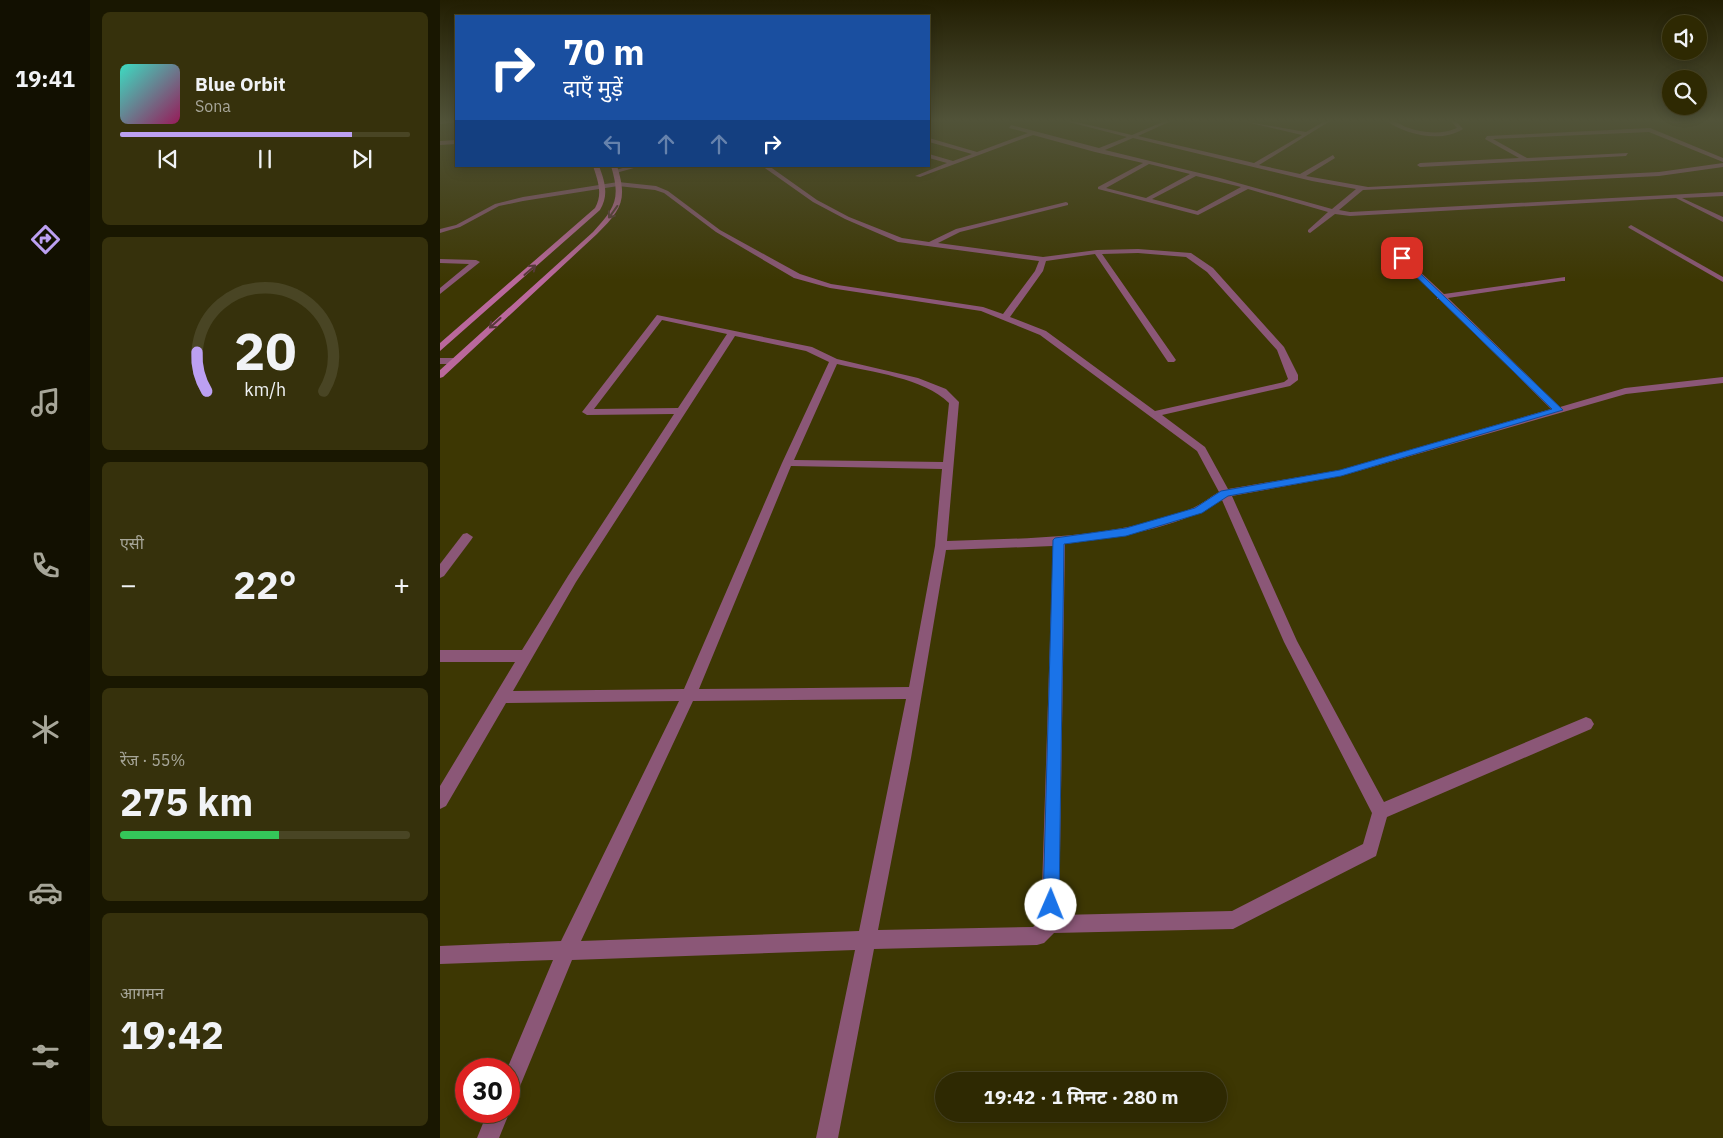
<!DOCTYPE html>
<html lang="hi">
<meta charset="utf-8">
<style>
:root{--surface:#2e2902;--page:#36310c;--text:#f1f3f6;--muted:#a7a699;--line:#494524;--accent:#bca0f2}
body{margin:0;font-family:"IBM Plex Sans","Noto Sans Devanagari",sans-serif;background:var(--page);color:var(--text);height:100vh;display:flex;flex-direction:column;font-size:19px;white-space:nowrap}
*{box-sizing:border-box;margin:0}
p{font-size:16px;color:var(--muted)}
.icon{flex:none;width:28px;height:28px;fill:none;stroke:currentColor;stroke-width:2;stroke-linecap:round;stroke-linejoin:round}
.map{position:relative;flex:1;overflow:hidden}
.details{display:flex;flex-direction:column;gap:12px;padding:12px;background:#191701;width:350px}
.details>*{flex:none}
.guide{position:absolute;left:15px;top:15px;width:475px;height:152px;border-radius:0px;box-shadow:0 2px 12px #0003,0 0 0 1px var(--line);background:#1a4fa0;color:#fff;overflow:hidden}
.controls{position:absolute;left:1222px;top:15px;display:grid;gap:10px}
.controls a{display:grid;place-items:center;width:45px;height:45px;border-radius:50%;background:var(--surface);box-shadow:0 2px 12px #0003,0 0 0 1px var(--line);font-size:25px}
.speed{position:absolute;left:15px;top:1058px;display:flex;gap:10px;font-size:25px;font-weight:700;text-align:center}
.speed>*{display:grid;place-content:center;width:65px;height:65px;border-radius:50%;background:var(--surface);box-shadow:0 2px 12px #0003,0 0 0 1px var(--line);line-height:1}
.speed .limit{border:8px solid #d22;background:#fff;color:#111}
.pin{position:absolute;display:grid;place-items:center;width:42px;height:42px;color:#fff;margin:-21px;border-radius:10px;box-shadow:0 2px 8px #0006}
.me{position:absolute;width:55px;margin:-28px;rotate:1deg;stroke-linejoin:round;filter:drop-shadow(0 0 4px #0008)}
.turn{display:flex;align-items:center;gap:18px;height:105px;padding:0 25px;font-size:22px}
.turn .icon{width:65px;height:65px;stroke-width:2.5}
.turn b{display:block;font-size:35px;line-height:42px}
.lanes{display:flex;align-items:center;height:48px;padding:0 25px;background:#0003;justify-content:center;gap:25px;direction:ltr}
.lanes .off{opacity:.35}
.big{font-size:38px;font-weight:700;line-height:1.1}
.details .tile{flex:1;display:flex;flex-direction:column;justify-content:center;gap:8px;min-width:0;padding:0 18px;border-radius:8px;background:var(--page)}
.details .dial{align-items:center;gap:0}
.dial svg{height:130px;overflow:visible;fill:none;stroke:var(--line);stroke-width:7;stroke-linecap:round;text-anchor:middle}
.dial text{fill:var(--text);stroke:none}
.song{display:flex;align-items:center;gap:15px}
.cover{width:60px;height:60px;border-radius:8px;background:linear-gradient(135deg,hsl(170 70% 55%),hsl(330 70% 35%))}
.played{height:5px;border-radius:2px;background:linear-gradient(90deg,var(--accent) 80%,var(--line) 80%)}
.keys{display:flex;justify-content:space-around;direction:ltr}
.heat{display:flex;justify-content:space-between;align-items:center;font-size:28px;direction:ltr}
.charge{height:8px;border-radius:4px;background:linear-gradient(90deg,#34c759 55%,var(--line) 0)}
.trip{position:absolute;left:495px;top:1072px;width:292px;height:50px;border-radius:25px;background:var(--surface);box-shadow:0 2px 12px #0003,0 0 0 1px var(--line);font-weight:700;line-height:50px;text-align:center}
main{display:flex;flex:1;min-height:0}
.menu{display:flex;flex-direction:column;width:90px;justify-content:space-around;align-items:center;background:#121001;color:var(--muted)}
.menu .icon{width:35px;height:35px}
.menu .current{color:var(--accent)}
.menu b{font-size:22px;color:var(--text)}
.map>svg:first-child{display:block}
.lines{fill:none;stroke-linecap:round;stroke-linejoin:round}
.street{fill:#8b5777;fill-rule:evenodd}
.secondary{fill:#ba689c;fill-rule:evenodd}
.oneway{stroke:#573839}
.route{fill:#1a73e8;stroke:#114b97}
</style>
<main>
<nav class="menu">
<b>19:41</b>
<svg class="icon current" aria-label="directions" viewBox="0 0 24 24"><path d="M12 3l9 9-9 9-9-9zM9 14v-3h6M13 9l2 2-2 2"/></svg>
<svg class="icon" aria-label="music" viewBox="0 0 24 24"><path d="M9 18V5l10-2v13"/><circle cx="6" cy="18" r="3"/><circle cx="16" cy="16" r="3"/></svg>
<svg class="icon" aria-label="phone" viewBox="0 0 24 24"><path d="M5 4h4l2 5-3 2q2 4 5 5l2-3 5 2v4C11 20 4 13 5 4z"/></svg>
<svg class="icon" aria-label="climate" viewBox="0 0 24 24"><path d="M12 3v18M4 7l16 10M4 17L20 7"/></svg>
<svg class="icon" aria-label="car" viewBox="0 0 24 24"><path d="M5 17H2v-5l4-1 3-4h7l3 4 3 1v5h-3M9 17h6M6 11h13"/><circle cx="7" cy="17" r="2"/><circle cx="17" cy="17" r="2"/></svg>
<svg class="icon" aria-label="filters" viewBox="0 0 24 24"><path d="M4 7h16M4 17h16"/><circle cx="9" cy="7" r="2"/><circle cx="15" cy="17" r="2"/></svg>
</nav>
<section class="details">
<div class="tile">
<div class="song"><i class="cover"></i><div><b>Blue Orbit</b><p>Sona</p></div></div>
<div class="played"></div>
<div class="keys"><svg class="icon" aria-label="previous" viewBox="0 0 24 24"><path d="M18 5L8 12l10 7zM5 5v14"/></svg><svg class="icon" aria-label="pause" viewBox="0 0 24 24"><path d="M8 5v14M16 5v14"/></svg><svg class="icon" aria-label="next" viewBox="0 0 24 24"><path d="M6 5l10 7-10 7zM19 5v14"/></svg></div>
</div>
<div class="tile dial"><svg viewBox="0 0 100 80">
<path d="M14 69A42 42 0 1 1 86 69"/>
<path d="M14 69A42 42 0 0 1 8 45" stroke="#bca0f2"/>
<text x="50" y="56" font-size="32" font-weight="700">20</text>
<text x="50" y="72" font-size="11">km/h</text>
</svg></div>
<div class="tile"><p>एसी</p>
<div class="heat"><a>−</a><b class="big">22°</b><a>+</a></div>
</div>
<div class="tile"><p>रेंज · 55%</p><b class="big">275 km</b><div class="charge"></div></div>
<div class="tile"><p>आगमन</p><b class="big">19:42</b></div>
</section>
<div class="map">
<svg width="1283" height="1138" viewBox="0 0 1283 1138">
<rect width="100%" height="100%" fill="#3d3703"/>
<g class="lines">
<g class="street">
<path d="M 0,121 L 16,121 L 16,122 L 0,124 Z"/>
<path d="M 625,121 L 632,121 L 692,135 L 725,121 L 731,121 L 698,136 L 814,163 L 862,135 L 802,121 L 866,132 L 885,121 L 890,121 L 819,165 L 860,174 L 893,155 L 895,158 L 866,176 L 928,187 L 1219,172 L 1283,163 L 1283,167 L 1219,176 L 923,190 L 899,210 L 910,212 L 1283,192 L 1283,196 L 1242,198 L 1283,217 L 1283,222 L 1236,198 L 910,216 L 895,214 L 870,233 L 868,232 L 868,230 L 888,212 L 808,189 L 758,215 L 658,189 L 658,187 L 703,163 L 655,152 L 593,135 L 480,177 L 475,176 L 507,163 L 489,158 L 489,154 L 513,161 L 532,154 L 489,142 L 489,138 L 537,152 L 588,133 L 569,128 L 571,125 L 659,148 L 687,137 ZM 693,138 L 872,181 L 916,189 L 892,209 L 780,178 L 665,150 ZM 709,164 L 750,174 L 706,198 L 666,188 ZM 756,176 L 801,187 L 757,211 L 712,199 Z"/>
<path d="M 947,121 C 954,120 959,124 966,127 C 982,133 1001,135 1017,128 L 1011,121 L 1016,121 L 1023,129 C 1002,143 966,135 947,121 Z"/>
<path d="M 1212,121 L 1243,121 L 1240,123 Z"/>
<path d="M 1210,128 L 1283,158 L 1283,162 L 1209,132 L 1053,139 L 1087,158 L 1188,153 L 1186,156 L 980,167 L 977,165 L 980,163 L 1079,158 L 1045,139 L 1047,136 Z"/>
<path d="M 16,140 L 16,144 L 0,145 L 0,141 Z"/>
<path d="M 189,166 L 201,166 L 176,173 L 173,171 Z"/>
<path d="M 322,166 L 329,166 L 377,200 L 409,217 L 462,238 L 489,242 L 516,229 L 626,202 L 628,203 L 628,205 L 520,232 L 498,243 L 603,257 L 657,250 L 698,249 L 751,253 L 773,268 L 844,347 L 858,375 L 858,380 L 850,386 L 722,415 L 765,447 L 788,489 L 900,470 L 1111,409 L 1000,299 L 997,299 L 997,296 L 946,247 L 945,245 L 949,243 L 1004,294 L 1125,277 L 1125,281 L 1122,281 L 1008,298 L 1120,407 L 1185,388 L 1283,377 L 1283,383 L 1186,394 L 901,476 L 792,496 L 857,641 L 944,802 L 1146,717 L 1151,719 L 1154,724 L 1151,729 L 947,817 L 936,856 L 793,929 L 614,933 L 604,943 L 597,945 L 434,949 L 398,1138 L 376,1138 L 415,950 L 132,960 L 76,1096 L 69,1099 L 69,1069 L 67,1069 L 113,960 L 0,964 L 0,946 L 121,941 L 239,701 L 66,703 L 6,806 L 0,809 L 0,786 L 75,662 L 0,662 L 0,650 L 82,650 L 128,576 L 234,414 L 147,415 L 142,412 L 217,315 L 372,347 L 397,359 L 478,378 L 506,389 L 519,402 L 507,541 C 590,538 675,539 753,508 C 762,504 770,497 779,492 L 757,451 L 600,335 L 541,311 L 390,288 L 354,278 L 276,232 L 224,193 L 215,190 L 178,186 L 83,201 L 59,206 L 20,227 L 0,233 L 0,229 L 16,225 L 55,204 L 83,197 L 178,182 L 216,186 L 228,191 L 280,230 L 360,274 L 391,284 L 543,307 L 563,314 L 595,271 L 599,261 L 458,242 L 405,219 L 373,202 ZM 698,253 L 746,257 L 767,272 L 837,350 L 848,379 L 844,382 L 715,411 L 606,331 L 570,317 L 603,271 L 606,261 L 655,254 L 728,362 L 734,362 L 736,360 L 662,254 ZM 222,320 L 287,334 L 238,408 L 154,409 ZM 295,336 L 366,351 L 389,362 L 342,463 L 244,689 L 73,691 L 136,582 ZM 397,364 C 431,372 484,378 509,403 L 503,462 L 354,460 ZM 351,466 L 502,469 L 495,546 L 469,687 L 259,689 ZM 782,500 L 844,642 L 932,813 L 923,844 L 792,911 L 619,915 L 625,544 C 679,537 736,529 782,500 ZM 613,546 L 601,920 L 593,927 L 438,930 L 471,758 L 506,550 ZM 466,699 L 419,931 L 141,941 L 253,701 Z"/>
<path d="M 1191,225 L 1283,277 L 1283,282 L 1189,228 L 1188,227 Z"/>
<path d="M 0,259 L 36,260 L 40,262 L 0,294 L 0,288 L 29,264 L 0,263 Z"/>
<path d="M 0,358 L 15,358 L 20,361 L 15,364 L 0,364 Z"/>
<path d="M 27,533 L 33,537 L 31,540 L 4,576 L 0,578 L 0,564 L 23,534 Z"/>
<path d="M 69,1109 L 70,1111 L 59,1138 L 37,1138 L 48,1111 L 69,1111 Z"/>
</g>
<g class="secondary">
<path d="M 153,166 L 159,166 C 165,182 169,195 160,210 L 0,351 L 0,343 L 155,208 C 163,194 158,181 153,166 Z"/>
<path d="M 171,166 L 177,166 C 188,200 181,210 157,234 L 3,377 L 0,378 L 0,370 L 153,232 C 175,208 181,199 171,166 Z"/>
</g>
</g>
<defs><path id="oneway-shaft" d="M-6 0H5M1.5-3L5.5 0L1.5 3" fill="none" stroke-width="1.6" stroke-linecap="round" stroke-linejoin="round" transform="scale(1.25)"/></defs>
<g class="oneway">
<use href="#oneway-shaft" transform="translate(173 212) rotate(126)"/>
<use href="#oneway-shaft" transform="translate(90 270) rotate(-41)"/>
<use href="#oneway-shaft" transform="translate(55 323) rotate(138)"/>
</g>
<linearGradient id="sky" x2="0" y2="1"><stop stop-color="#221e02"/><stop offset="0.43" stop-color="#515339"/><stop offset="1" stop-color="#515339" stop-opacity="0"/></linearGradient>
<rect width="1283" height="280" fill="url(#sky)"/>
<path class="route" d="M 962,256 L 1123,410 L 901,476 L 788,496 L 762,513 L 686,536 L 624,544 L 619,905 L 617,911 L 611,913 L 605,911 L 603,905 L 613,540 L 615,538 L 686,528 L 755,508 L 781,491 L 900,470 L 1112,409 L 959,260 L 958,258 Z"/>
</svg>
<div class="controls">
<a><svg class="icon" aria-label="sound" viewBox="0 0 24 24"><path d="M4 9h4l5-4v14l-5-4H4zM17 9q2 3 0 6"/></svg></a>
<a><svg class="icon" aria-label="search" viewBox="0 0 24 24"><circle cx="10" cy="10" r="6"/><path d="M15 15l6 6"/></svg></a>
</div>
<div class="speed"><div class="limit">30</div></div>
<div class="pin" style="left:962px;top:258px;background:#d93025"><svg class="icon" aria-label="arrive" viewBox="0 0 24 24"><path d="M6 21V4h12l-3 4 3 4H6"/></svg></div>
<svg class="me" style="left:611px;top:905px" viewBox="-20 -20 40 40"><circle r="19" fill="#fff"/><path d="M0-13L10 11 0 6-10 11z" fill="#1a73e8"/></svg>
<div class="trip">19:42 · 1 मिनट · 280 m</div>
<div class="guide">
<div class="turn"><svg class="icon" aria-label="right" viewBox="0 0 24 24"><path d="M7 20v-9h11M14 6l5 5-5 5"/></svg><div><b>70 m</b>दाएँ मुड़ें</div></div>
<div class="lanes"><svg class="icon off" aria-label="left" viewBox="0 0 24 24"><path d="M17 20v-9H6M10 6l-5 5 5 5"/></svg><svg class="icon off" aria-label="ahead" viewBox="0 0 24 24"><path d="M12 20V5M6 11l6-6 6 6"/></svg><svg class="icon off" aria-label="ahead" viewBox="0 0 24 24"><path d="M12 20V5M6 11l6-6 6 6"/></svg><svg class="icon" aria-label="right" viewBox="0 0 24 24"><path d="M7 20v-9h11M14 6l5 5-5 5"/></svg></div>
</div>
</div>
</main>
